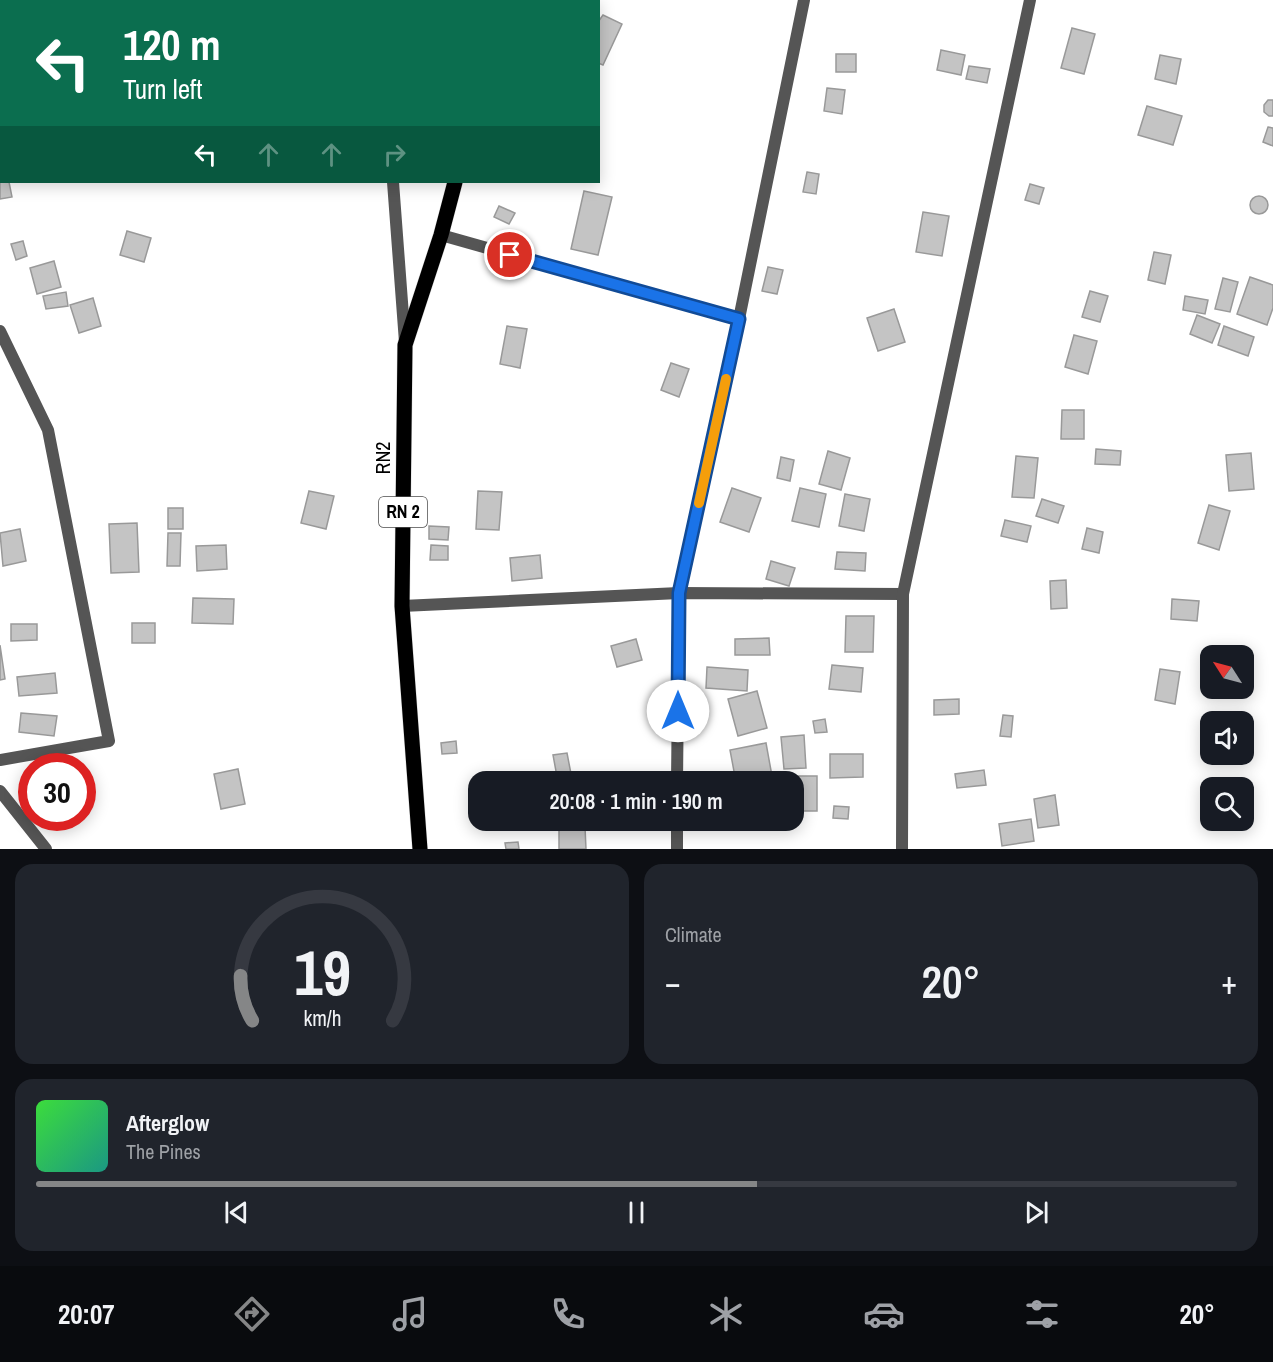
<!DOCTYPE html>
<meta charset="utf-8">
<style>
:root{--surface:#171b24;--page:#20242c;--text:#f1f3f6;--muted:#9ea1a6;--line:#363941;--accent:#858687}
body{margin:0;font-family:"Archivo Narrow",sans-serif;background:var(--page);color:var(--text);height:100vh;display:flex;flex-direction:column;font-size:22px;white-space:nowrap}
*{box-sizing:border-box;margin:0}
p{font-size:20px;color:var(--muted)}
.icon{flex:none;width:33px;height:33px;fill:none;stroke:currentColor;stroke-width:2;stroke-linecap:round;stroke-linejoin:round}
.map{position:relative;height:849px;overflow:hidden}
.drawer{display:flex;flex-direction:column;gap:15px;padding:15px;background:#0d0f14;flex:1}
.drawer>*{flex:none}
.top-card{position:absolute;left:0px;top:0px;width:600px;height:183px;box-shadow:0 3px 15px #0003;background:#0b6e4f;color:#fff;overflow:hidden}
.needle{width:39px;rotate:306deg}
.buttons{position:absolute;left:1200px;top:645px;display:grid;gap:12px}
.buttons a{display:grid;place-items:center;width:54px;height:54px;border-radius:12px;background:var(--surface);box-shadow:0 3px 15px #0003;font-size:30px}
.speed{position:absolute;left:18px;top:753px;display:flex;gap:12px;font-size:30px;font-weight:700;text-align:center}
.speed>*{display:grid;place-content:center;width:78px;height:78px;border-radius:50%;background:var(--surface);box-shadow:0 3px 15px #0003;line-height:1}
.speed .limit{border:9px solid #d22;background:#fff;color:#111}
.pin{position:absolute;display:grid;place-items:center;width:51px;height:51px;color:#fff;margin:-26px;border:3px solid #fff;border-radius:50%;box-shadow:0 2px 6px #0007}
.me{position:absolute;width:66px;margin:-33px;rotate:0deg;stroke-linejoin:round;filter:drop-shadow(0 0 4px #0008)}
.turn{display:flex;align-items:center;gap:21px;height:126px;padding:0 24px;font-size:27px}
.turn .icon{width:78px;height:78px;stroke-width:2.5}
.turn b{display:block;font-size:42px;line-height:51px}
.lanes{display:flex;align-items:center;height:57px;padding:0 24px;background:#0003;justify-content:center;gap:30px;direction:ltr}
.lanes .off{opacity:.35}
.big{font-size:45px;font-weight:600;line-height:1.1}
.drawer .card{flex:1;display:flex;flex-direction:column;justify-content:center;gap:9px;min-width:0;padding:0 21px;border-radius:18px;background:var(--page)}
.drawer .dial{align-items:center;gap:0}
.dial svg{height:156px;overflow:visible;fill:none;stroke:var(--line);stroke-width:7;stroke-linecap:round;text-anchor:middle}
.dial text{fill:var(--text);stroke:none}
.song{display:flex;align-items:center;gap:18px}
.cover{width:72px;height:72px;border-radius:9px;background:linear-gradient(135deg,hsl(120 70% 55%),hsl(170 70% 35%))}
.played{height:6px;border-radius:3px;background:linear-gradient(90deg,var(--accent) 60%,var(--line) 60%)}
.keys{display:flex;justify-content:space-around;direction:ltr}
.heat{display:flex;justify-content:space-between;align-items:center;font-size:33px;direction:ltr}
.drawer .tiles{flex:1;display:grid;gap:15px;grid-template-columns:1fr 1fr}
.card:last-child{grid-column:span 2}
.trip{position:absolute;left:468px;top:771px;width:336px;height:60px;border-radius:18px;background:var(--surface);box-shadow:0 3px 15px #0003;font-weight:600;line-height:60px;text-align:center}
.tab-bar{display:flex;height:96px;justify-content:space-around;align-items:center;background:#090b0e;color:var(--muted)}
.tab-bar .icon{width:42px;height:42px}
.tab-bar .current{color:var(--accent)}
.tab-bar b{font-size:27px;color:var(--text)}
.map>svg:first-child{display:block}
.building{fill:#c4c4c4;stroke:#999;stroke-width:1.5}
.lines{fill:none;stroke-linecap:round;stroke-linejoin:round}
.primary-casing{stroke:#dbdbdb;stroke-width:16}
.minor{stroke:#555;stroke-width:12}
.primary{stroke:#000;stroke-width:15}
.route-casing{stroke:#114b97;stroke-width:15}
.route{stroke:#1a73e8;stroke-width:10}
.slow{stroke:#f59e0b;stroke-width:10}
.labels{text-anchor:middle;stroke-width:4.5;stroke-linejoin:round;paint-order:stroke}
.shield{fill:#fff;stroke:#4c4c4c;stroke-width:1.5}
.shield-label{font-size:18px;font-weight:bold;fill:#000}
.street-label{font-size:20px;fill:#000;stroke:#fff}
</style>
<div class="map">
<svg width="1273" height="849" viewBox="0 0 1273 849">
<rect width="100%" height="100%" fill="#fff"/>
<g class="building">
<path d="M 603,15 L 622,24 L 603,65 L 598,63 L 598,22 Z"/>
<path d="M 1072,28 L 1095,34 L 1084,74 L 1061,68 Z"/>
<path d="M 941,50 L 965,55 L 961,75 L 937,70 Z"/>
<rect x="836" y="54" width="20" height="18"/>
<path d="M 1160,55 L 1181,59 L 1176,84 L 1155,79 Z"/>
<path d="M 969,66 L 990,69 L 987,83 L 966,79 Z"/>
<path d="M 827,88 L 845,90 L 842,114 L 824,111 Z"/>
<path d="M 1268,100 L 1273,100 L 1273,116 L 1269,116 L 1264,112 L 1264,105 Z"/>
<path d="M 1147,106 L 1182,116 L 1173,145 L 1138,135 Z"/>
<path d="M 1268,127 L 1273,128 L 1273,146 L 1263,142 Z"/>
<path d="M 0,170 L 2,170 L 2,182 L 9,182 L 12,197 L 0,199 Z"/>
<path d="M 807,172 L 819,174 L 816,194 L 803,192 Z"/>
<path d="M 1030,184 L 1044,188 L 1039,204 L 1025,200 Z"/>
<path d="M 584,191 L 612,197 L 598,255 L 571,249 Z"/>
<circle cx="1259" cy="205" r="9"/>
<path d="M 499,206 L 515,213 L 509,224 L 494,217 Z"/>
<path d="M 923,212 L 949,216 L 942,256 L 916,252 Z"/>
<path d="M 127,231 L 151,238 L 144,262 L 120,255 Z"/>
<path d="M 23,241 L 27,256 L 16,260 L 11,244 Z"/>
<path d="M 1154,252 L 1171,255 L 1165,284 L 1148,280 Z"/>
<path d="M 54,261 L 61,287 L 37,294 L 30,268 Z"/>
<path d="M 768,267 L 783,270 L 777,294 L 762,291 Z"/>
<path d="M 1250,277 L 1273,285 L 1273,308 L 1267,325 L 1237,314 Z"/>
<path d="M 1223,278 L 1238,282 L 1230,312 L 1215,309 Z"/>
<path d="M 1090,291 L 1108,296 L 1100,322 L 1082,317 Z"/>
<path d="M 66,292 L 68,306 L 46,309 L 43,296 Z"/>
<path d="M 1185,296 L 1208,300 L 1205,314 L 1183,310 Z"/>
<path d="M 93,298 L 101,326 L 79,333 L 70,305 Z"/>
<path d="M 894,309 L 905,342 L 878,351 L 867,318 Z"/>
<path d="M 1197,315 L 1220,324 L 1212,343 L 1190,334 Z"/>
<path d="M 507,326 L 527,329 L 520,368 L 500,364 Z"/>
<path d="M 1224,326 L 1254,337 L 1248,356 L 1218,345 Z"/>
<path d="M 1074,335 L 1097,341 L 1088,374 L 1065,367 Z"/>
<path d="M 671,363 L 689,369 L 679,397 L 661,390 Z"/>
<path d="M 1062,410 L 1084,410 L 1084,439 L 1061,439 Z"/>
<path d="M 1096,449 L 1121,451 L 1120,465 L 1095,464 Z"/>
<path d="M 828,451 L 850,458 L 841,490 L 819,484 Z"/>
<path d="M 1251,453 L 1254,489 L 1229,491 L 1226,455 Z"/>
<path d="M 1016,456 L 1038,458 L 1034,498 L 1012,497 Z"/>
<path d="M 781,457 L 794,460 L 790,481 L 777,478 Z"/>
<path d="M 732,488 L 761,498 L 749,532 L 720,522 Z"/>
<path d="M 800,488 L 826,494 L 819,527 L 792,521 Z"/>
<path d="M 309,491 L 334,496 L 326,529 L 301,523 Z"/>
<path d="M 478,491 L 502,492 L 499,530 L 476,529 Z"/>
<path d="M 845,494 L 870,499 L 864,531 L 839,526 Z"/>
<path d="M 1042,499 L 1064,506 L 1058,523 L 1036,516 Z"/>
<path d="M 1209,505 L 1230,511 L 1219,550 L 1198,543 Z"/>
<rect x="168" y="508" width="15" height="21"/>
<path d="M 1005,520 L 1031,526 L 1027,542 L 1001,536 Z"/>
<path d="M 137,523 L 139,572 L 111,573 L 109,524 Z"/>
<path d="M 429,526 L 449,527 L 448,540 L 429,539 Z"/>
<path d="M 1087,528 L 1103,532 L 1099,553 L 1082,549 Z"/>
<path d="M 20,529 L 26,561 L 3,566 L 0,533 Z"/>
<path d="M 168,533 L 181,533 L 180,566 L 167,566 Z"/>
<path d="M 226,545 L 227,569 L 197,571 L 196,546 Z"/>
<path d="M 431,545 L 448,546 L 448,560 L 430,560 Z"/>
<path d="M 837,552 L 866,553 L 865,571 L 835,569 Z"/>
<path d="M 540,555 L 542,578 L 512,581 L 510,558 Z"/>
<path d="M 771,561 L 795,568 L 789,586 L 766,579 Z"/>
<path d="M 1066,580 L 1067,608 L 1051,609 L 1050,581 Z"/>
<path d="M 193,598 L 234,599 L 233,624 L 192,623 Z"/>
<path d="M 1172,599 L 1199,601 L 1197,621 L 1171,619 Z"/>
<path d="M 846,616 L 874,616 L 873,652 L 845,652 Z"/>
<rect x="132" y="623" width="23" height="20"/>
<path d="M 11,624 L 37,624 L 37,640 L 11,641 Z"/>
<path d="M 769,638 L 770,655 L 735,655 L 735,639 Z"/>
<path d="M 636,639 L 642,660 L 617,667 L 611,646 Z"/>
<path d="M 0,645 L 5,679 L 0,680 Z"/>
<path d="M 832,665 L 863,668 L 861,692 L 829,689 Z"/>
<path d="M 707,667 L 748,670 L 747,691 L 706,688 Z"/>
<path d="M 1160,669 L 1180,672 L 1175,704 L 1155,700 Z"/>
<path d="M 55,673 L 57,693 L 19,696 L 17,677 Z"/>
<path d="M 757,691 L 767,728 L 738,736 L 728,699 Z"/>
<path d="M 959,699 L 959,714 L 934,715 L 934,700 Z"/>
<path d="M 21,713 L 57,716 L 54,736 L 19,732 Z"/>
<path d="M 1003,715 L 1013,716 L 1011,737 L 1000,736 Z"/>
<path d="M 825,719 L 827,732 L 815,733 L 813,721 Z"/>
<path d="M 804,735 L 806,768 L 784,769 L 781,737 Z"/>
<path d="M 456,741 L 457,753 L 442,754 L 441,743 Z"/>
<path d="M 766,743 L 772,776 L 736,782 L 730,750 Z"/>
<path d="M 567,753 L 572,779 L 558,782 L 553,755 Z"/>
<path d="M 830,754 L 863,754 L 863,777 L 830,778 Z"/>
<path d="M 238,769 L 245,804 L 221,809 L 214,774 Z"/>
<path d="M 984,770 L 986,785 L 957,788 L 955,774 Z"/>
<path d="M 786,776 L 817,776 L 817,811 L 794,811 L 794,782 L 786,782 Z"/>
<path d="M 1055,795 L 1059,825 L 1038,828 L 1034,799 Z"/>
<path d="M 834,806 L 849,807 L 848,819 L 833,818 Z"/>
<path d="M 1031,819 L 1034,841 L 1002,846 L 999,824 Z"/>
<path d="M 700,820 L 728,820 L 700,825 Z"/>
<path d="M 585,827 L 586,849 L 559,849 L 559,828 Z"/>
<path d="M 518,842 L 519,849 L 506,849 L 505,843 Z"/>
</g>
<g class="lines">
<g class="primary-casing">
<g id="primary">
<path d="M 504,2 L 504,0"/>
<path d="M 420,849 L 402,606 L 405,345 L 441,235 L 455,182"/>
</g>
</g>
<g class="minor">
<path d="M 382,0 L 382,2"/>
<path d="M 0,127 L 2,127"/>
<path d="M 393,182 L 405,342"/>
<path d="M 441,235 L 739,319"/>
<path d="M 0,331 L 48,430 L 109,741 L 0,760"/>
<path d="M 402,606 L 679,593 L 739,319 L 804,0"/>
<path d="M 677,782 L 679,593 L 903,594"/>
<path d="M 0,791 L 46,849"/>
<path d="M 677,849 L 677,820"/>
<path d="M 902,849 L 903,594 L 1030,0"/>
</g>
<use href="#primary" class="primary"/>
</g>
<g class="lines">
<g class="route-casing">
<path id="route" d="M 510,255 L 739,319 L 679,593 L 678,711"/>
</g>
<use href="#route" class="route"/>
<path class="slow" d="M 699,503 L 726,379"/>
</g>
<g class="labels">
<rect class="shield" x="379" y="497" width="48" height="30" rx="4.5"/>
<g class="shield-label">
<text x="403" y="518">RN 2</text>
</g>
<g class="street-label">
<text transform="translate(383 458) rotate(-90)" y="7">RN2</text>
</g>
</g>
</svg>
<div class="buttons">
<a><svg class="needle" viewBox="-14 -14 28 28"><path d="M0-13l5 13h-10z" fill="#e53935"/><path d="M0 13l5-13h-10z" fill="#9ea1a6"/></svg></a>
<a><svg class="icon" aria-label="sound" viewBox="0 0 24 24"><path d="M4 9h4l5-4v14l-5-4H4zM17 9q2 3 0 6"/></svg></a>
<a><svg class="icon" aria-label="search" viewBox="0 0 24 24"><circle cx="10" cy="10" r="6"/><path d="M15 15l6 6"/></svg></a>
</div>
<div class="speed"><div class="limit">30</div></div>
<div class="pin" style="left:510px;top:255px;background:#d93025"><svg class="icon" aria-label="arrive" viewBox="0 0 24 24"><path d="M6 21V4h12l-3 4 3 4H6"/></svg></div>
<svg class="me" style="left:678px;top:711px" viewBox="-20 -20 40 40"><circle r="19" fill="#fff"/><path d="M0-13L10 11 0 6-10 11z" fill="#1a73e8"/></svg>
<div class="trip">20:08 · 1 min · 190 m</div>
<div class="top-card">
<div class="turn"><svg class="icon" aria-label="left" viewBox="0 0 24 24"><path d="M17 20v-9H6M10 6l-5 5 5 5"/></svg><div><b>120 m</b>Turn left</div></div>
<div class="lanes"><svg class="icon" aria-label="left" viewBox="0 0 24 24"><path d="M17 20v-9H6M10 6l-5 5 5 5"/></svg><svg class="icon off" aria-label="ahead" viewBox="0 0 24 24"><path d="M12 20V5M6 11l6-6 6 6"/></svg><svg class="icon off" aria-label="ahead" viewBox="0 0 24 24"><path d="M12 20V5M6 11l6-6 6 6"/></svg><svg class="icon off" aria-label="right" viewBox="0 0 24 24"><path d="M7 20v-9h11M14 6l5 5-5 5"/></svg></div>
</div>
</div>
<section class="drawer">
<div class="tiles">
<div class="card dial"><svg viewBox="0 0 100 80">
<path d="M14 69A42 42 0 1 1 86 69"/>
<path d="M14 69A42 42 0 0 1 8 46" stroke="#858687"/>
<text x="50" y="56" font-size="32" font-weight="700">19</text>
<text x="50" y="72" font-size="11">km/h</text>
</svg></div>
<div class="card"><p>Climate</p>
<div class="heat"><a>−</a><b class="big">20°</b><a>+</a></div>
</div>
<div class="card">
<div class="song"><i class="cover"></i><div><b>Afterglow</b><p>The Pines</p></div></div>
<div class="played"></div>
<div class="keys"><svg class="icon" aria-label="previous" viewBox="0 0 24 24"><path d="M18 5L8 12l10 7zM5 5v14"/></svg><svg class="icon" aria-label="pause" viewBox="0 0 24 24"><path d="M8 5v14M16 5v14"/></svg><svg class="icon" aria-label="next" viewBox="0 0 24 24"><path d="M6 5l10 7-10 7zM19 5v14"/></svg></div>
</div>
</div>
</section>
<nav class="tab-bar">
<b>20:07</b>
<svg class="icon current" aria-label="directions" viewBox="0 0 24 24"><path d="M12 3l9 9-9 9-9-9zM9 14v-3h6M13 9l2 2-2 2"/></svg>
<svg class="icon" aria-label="music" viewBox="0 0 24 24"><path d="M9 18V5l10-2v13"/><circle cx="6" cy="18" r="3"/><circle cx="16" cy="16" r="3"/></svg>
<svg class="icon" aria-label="phone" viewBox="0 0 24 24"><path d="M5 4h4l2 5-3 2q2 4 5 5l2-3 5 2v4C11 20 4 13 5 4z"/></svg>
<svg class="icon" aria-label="climate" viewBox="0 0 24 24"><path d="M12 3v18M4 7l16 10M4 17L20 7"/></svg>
<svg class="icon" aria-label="car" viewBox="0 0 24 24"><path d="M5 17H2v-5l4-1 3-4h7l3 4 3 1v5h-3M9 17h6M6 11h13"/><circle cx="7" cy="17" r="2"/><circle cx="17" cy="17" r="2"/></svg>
<svg class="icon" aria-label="filters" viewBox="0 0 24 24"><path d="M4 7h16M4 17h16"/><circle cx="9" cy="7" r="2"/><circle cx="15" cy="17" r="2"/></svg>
<b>20°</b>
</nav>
